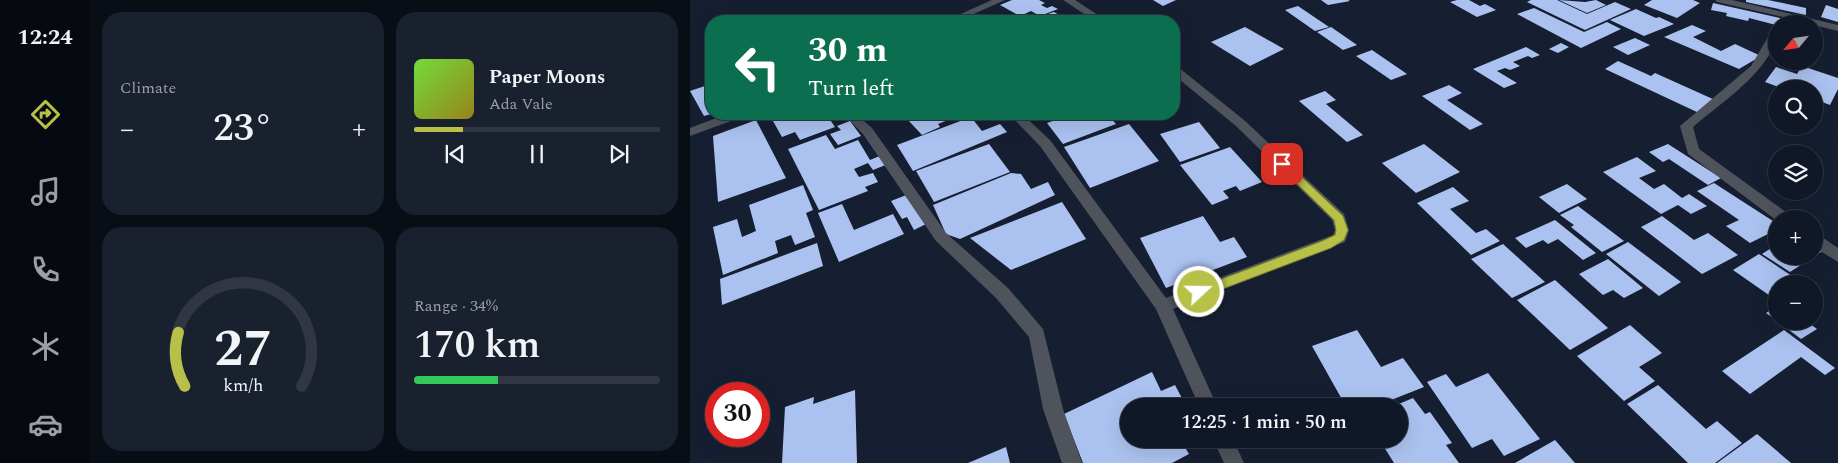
<!DOCTYPE html>
<meta charset="utf-8">
<style>
:root{--surface:#101726;--page:#19202e;--text:#f1f3f6;--muted:#9c9fa7;--line:#303643;--accent:#b7c148}
body{margin:0;font-family:Spectral,serif;background:var(--page);color:var(--text);height:100vh;display:flex;flex-direction:column;font-size:19px;white-space:nowrap}
*{box-sizing:border-box;margin:0}
p{font-size:16px;color:var(--muted)}
.icon{flex:none;width:28px;height:28px;fill:none;stroke:currentColor;stroke-width:2;stroke-linecap:round;stroke-linejoin:round}
.map{position:relative;flex:1;overflow:hidden}
.details{display:flex;flex-direction:column;gap:12px;padding:12px;background:#090d15;width:600px}
.details>*{flex:none}
.guide{position:absolute;left:15px;top:15px;width:475px;height:105px;border-radius:20px;box-shadow:0 5px 20px #0002,0 0 0 1px var(--line);background:#0b6e4f;color:#fff;overflow:hidden}
.needle{width:32px;rotate:241deg}
.fabs{position:absolute;left:1078px;top:15px;display:grid;gap:10px}
.fabs a{display:grid;place-items:center;width:55px;height:55px;border-radius:50%;background:var(--surface);box-shadow:0 5px 20px #0002,0 0 0 1px var(--line);font-size:25px}
.speed{position:absolute;left:15px;top:382px;display:flex;gap:10px;font-size:25px;font-weight:700;text-align:center}
.speed>*{display:grid;place-content:center;width:65px;height:65px;border-radius:50%;background:var(--surface);box-shadow:0 5px 20px #0002,0 0 0 1px var(--line);line-height:1}
.speed .limit{border:8px solid #d22;background:#fff;color:#111}
.pin{position:absolute;display:grid;place-items:center;width:42px;height:42px;color:#fff;margin:-21px;border-radius:10px;box-shadow:0 2px 8px #0006}
.me{position:absolute;width:55px;margin:-28px;rotate:69deg;stroke-linejoin:round;filter:drop-shadow(0 0 4px #0008)}
.turn{display:flex;align-items:center;gap:18px;height:105px;padding:0 20px;font-size:22px}
.turn .icon{width:65px;height:65px;stroke-width:2.5}
.turn b{display:block;font-size:35px;line-height:42px}
.big{font-size:38px;font-weight:600;line-height:1.1}
.details .tile{flex:1;display:flex;flex-direction:column;justify-content:center;gap:8px;min-width:0;padding:0 18px;border-radius:20px;background:var(--page)}
.details .dial{align-items:center;gap:0}
.dial svg{height:130px;overflow:visible;fill:none;stroke:var(--line);stroke-width:7;stroke-linecap:round;text-anchor:middle}
.dial text{fill:var(--text);stroke:none}
.song{display:flex;align-items:center;gap:15px}
.cover{width:60px;height:60px;border-radius:8px;background:linear-gradient(135deg,hsl(100 70% 55%),hsl(50 70% 35%))}
.played{height:5px;border-radius:2px;background:linear-gradient(90deg,var(--accent) 20%,var(--line) 20%)}
.keys{display:flex;justify-content:space-around;direction:ltr}
.heat{display:flex;justify-content:space-between;align-items:center;font-size:28px;direction:ltr}
.charge{height:8px;border-radius:4px;background:linear-gradient(90deg,#34c759 34%,var(--line) 0)}
.details .tiles{flex:1;display:grid;gap:12px;grid-template-columns:repeat(2,1fr)}
.trip{position:absolute;left:430px;top:398px;width:288px;height:50px;border-radius:25px;background:var(--surface);box-shadow:0 5px 20px #0002,0 0 0 1px var(--line);font-weight:600;line-height:50px;text-align:center}
main{display:flex;flex:1;min-height:0}
.menu{display:flex;flex-direction:column;width:90px;justify-content:space-around;align-items:center;background:#06090f;color:var(--muted)}
.menu .icon{width:35px;height:35px}
.menu .active{color:var(--accent)}
.menu b{font-size:22px;color:var(--text)}
.map>svg:first-child{display:block}
.building{fill:#abc2f0}
.lines{fill:none;stroke-linecap:round;stroke-linejoin:round}
.street{fill:#4e535c;fill-rule:evenodd}
.route{fill:#b7c148;stroke:#777d2f}
</style>
<main>
<nav class="menu">
<b>12:24</b>
<svg class="icon active" aria-label="directions" viewBox="0 0 24 24"><path d="M12 3l9 9-9 9-9-9zM9 14v-3h6M13 9l2 2-2 2"/></svg>
<svg class="icon" aria-label="music" viewBox="0 0 24 24"><path d="M9 18V5l10-2v13"/><circle cx="6" cy="18" r="3"/><circle cx="16" cy="16" r="3"/></svg>
<svg class="icon" aria-label="phone" viewBox="0 0 24 24"><path d="M5 4h4l2 5-3 2q2 4 5 5l2-3 5 2v4C11 20 4 13 5 4z"/></svg>
<svg class="icon" aria-label="climate" viewBox="0 0 24 24"><path d="M12 3v18M4 7l16 10M4 17L20 7"/></svg>
<svg class="icon" aria-label="car" viewBox="0 0 24 24"><path d="M5 17H2v-5l4-1 3-4h7l3 4 3 1v5h-3M9 17h6M6 11h13"/><circle cx="7" cy="17" r="2"/><circle cx="17" cy="17" r="2"/></svg>
</nav>
<section class="details">
<div class="tiles">
<div class="tile"><p>Climate</p>
<div class="heat"><a>−</a><b class="big">23°</b><a>+</a></div>
</div>
<div class="tile">
<div class="song"><i class="cover"></i><div><b>Paper Moons</b><p>Ada Vale</p></div></div>
<div class="played"></div>
<div class="keys"><svg class="icon" aria-label="previous" viewBox="0 0 24 24"><path d="M18 5L8 12l10 7zM5 5v14"/></svg><svg class="icon" aria-label="pause" viewBox="0 0 24 24"><path d="M8 5v14M16 5v14"/></svg><svg class="icon" aria-label="next" viewBox="0 0 24 24"><path d="M6 5l10 7-10 7zM19 5v14"/></svg></div>
</div>
<div class="tile dial"><svg viewBox="0 0 100 80">
<path d="M14 69A42 42 0 1 1 86 69"/>
<path d="M14 69A42 42 0 0 1 10 36" stroke="#b7c148"/>
<text x="50" y="56" font-size="32" font-weight="700">27</text>
<text x="50" y="72" font-size="11">km/h</text>
</svg></div>
<div class="tile"><p>Range · 34%</p><b class="big">170 km</b><div class="charge"></div></div>
</div>
</section>
<div class="map">
<svg width="1148" height="463" viewBox="0 0 1148 463">
<rect width="100%" height="100%" fill="#161f32"/>
<g class="building">
<path d="M 322,0 L 349,0 L 355,3 L 351,5 L 357,8 L 362,6 L 368,9 L 350,16 L 341,11 L 330,16 L 310,5 Z"/>
<path d="M 463,0 L 486,0 L 473,6 Z"/>
<path d="M 631,0 L 658,0 L 660,1 L 638,5 Z"/>
<path d="M 767,0 L 779,0 L 790,6 L 795,4 L 806,10 L 787,17 L 760,2 Z"/>
<path d="M 841,0 L 867,0 L 897,14 L 925,2 L 941,9 L 895,30 L 837,2 Z"/>
<path d="M 869,0 L 895,2 L 906,0 L 916,5 L 897,13 Z"/>
<path d="M 962,0 L 1003,0 L 1010,3 L 987,18 L 954,5 Z"/>
<path d="M 1056,0 L 1078,0 L 1116,8 L 1116,15 L 1056,2 Z"/>
<path d="M 1023,3 L 1090,18 L 1089,24 L 1086,25 L 1059,18 L 1058,21 L 1036,16 L 1037,13 L 1021,10 Z"/>
<path d="M 1136,5 L 1148,9 L 1148,22 L 1131,17 Z"/>
<path d="M 608,6 L 639,27 L 625,31 L 595,10 Z"/>
<path d="M 844,8 L 894,32 L 917,22 L 931,29 L 891,48 L 827,14 Z"/>
<path d="M 946,9 L 966,18 L 969,17 L 984,24 L 954,36 L 920,20 Z"/>
<path d="M 364,12 L 379,21 L 321,21 L 339,14 L 346,18 Z"/>
<path d="M 1002,25 L 1016,31 L 1003,37 L 1031,51 L 1045,44 L 1071,56 L 1049,69 L 974,37 Z"/>
<path d="M 555,27 L 594,49 L 560,66 L 521,42 Z"/>
<path d="M 641,27 L 667,45 L 653,50 L 627,32 Z"/>
<path d="M 945,38 L 960,45 L 938,55 L 923,47 Z"/>
<path d="M 871,43 L 879,47 L 868,53 L 859,49 Z"/>
<path d="M 836,47 L 850,55 L 842,58 L 838,56 L 823,62 L 830,66 L 820,70 L 815,68 L 807,71 L 827,83 L 814,88 L 783,69 Z"/>
<path d="M 682,50 L 717,74 L 701,80 L 666,56 Z"/>
<path d="M 928,61 L 961,76 L 965,73 L 1025,100 L 1009,113 L 915,69 Z"/>
<path d="M 1112,66 L 1148,78 L 1148,89 L 1140,105 L 1124,99 L 1124,89 L 1094,89 L 1075,82 L 1086,67 L 1107,74 Z"/>
<path d="M 21,84 L 21,114 L 14,116 L 0,91 Z"/>
<path d="M 759,85 L 772,93 L 757,100 L 793,124 L 780,130 L 732,96 Z"/>
<path d="M 635,91 L 646,100 L 636,104 L 673,135 L 657,142 L 609,101 Z"/>
<path d="M 79,114 L 136,114 L 145,127 L 110,140 L 105,132 L 92,137 Z"/>
<path d="M 233,114 L 250,115 L 273,114 L 248,124 L 250,127 L 232,135 L 218,120 Z"/>
<path d="M 383,114 L 417,114 L 426,124 L 373,144 L 357,123 Z"/>
<path d="M 281,117 L 292,131 L 310,124 L 317,132 L 223,171 L 207,145 Z"/>
<path d="M 66,120 L 96,178 L 28,202 L 23,136 Z"/>
<path d="M 160,121 L 171,136 L 148,145 L 140,134 L 151,130 L 147,126 Z"/>
<path d="M 509,122 L 530,148 L 490,162 L 470,134 Z"/>
<path d="M 439,124 L 469,161 L 400,188 L 374,147 Z"/>
<path d="M 136,135 L 145,149 L 168,140 L 180,160 L 192,155 L 198,164 L 183,170 L 178,163 L 164,169 L 169,177 L 183,173 L 188,182 L 175,187 L 178,191 L 129,210 L 98,149 Z"/>
<path d="M 299,144 L 320,172 L 244,202 L 226,171 Z"/>
<path d="M 734,144 L 770,172 L 726,193 L 692,163 Z"/>
<path d="M 978,144 L 1031,178 L 1018,185 L 979,159 L 973,162 L 959,152 Z"/>
<path d="M 540,147 L 572,182 L 550,191 L 546,186 L 533,191 L 539,198 L 522,205 L 490,165 Z"/>
<path d="M 947,157 L 966,171 L 949,178 L 964,189 L 974,184 L 992,198 L 999,194 L 1017,206 L 1001,214 L 988,205 L 971,214 L 913,172 Z"/>
<path d="M 321,173 L 331,174 L 341,189 L 358,182 L 365,195 L 270,239 L 256,234 L 243,205 Z"/>
<path d="M 1024,183 L 1086,223 L 1086,230 L 1060,243 L 1036,226 L 1049,220 L 1007,191 Z"/>
<path d="M 877,184 L 897,199 L 869,213 L 849,197 Z"/>
<path d="M 113,185 L 123,210 L 116,213 L 125,237 L 105,245 L 101,235 L 85,241 L 88,253 L 33,275 L 23,227 L 47,219 L 52,237 L 66,231 L 59,205 Z"/>
<path d="M 763,187 L 779,201 L 760,209 L 786,233 L 796,229 L 810,241 L 781,255 L 727,203 Z"/>
<path d="M 219,194 L 238,223 L 224,230 L 217,217 L 212,219 L 201,201 Z"/>
<path d="M 372,202 L 396,239 L 321,270 L 280,238 Z"/>
<path d="M 152,204 L 164,230 L 203,214 L 214,234 L 149,262 L 128,213 Z"/>
<path d="M 888,206 L 934,241 L 912,252 L 881,227 L 884,225 L 870,215 Z"/>
<path d="M 513,216 L 530,242 L 544,237 L 557,257 L 476,288 L 450,238 Z"/>
<path d="M 972,216 L 1004,240 L 1018,233 L 1048,255 L 1012,274 L 951,227 Z"/>
<path d="M 865,220 L 906,253 L 893,260 L 868,239 L 858,244 L 853,240 L 836,248 L 825,238 Z"/>
<path d="M 938,242 L 991,282 L 969,296 L 916,254 Z"/>
<path d="M 127,243 L 133,266 L 32,305 L 30,279 Z"/>
<path d="M 813,244 L 855,282 L 822,298 L 781,259 Z"/>
<path d="M 1124,244 L 1134,250 L 1100,272 L 1072,254 L 1086,245 L 1086,256 L 1124,256 Z"/>
<path d="M 1069,254 L 1114,284 L 1086,284 L 1086,300 L 1043,270 Z"/>
<path d="M 918,259 L 953,288 L 934,298 L 923,290 L 913,295 L 889,274 Z"/>
<path d="M 865,280 L 918,328 L 880,350 L 827,300 Z"/>
<path d="M 1086,307 L 1086,320 L 1076,313 Z"/>
<path d="M 1087,321 L 1116,321 L 1127,329 L 1111,339 Z"/>
<path d="M 940,325 L 972,353 L 949,367 L 965,381 L 934,401 L 887,356 Z"/>
<path d="M 667,330 L 691,367 L 713,358 L 734,387 L 686,406 L 660,406 L 654,403 L 622,346 Z"/>
<path d="M 1094,330 L 1145,368 L 1135,375 L 1111,357 L 1060,394 L 1032,371 Z"/>
<path d="M 462,372 L 471,391 L 485,385 L 496,406 L 439,406 L 439,439 L 490,439 L 499,454 L 482,463 L 393,463 L 374,414 Z"/>
<path d="M 798,373 L 850,439 L 814,456 L 802,439 L 782,448 L 737,382 L 756,374 L 766,387 Z"/>
<path d="M 968,385 L 1016,429 L 1027,421 L 1052,443 L 1025,463 L 998,463 L 937,404 Z"/>
<path d="M 165,390 L 167,463 L 92,463 L 95,407 L 124,397 L 123,404 Z"/>
<path d="M 723,398 L 735,414 L 740,412 L 762,443 L 756,445 L 769,463 L 704,463 L 689,439 L 709,439 L 709,406 L 704,406 Z"/>
<path d="M 1067,434 L 1101,463 L 1027,463 Z"/>
<path d="M 865,440 L 885,463 L 825,463 Z"/>
<path d="M 316,447 L 320,463 L 278,463 Z"/>
</g>
<g class="lines">
<g class="street">
<path d="M 302,0 L 315,0 L 268,21 L 255,21 Z"/>
<path d="M 373,0 L 385,0 L 417,21 L 405,21 Z"/>
<path d="M 1025,0 L 1042,0 L 1148,25 L 1148,31 L 1124,25 L 1124,24 L 1027,2 Z"/>
<path d="M 1086,29 C 1089,66 1029,104 1003,127 L 1009,149 L 1100,215 L 1102,219 L 1086,220 L 998,154 L 990,126 L 1061,66 L 1081,32 Z"/>
<path d="M 484,66 L 488,67 L 554,120 L 654,214 L 659,230 L 655,242 L 483,309 L 527,406 L 509,406 L 466,309 L 350,146 L 319,114 L 332,114 L 360,140 L 476,298 L 643,235 L 645,230 L 642,220 L 546,126 L 484,75 Z"/>
<path d="M 37,114 L 54,114 L 52,117 L 0,136 L 0,128 Z"/>
<path d="M 153,114 L 166,114 L 182,128 L 256,233 L 318,288 L 353,329 L 373,409 L 392,463 L 372,463 L 353,409 L 339,337 L 306,298 L 246,241 L 173,134 Z"/>
<path d="M 1124,234 L 1129,235 L 1148,248 L 1148,262 L 1124,247 Z"/>
<path d="M 523,439 L 543,439 L 554,463 L 534,463 Z"/>
</g>
</g>
<path class="route" d="M 592,161 L 596,162 L 653,216 L 658,230 L 654,240 L 641,248 L 514,296 L 505,296 L 503,292 L 505,289 L 632,241 L 645,235 L 646,230 L 644,220 L 589,166 L 587,164 Z"/>
</svg>
<div class="fabs">
<a><svg class="needle" viewBox="-14 -14 28 28"><path d="M0-13l5 13h-10z" fill="#e53935"/><path d="M0 13l5-13h-10z" fill="#9c9fa7"/></svg></a>
<a><svg class="icon" aria-label="search" viewBox="0 0 24 24"><circle cx="10" cy="10" r="6"/><path d="M15 15l6 6"/></svg></a>
<a><svg class="icon" aria-label="layers" viewBox="0 0 24 24"><path d="M12 4l9 5-9 5-9-5zM3 14l9 5 9-5"/></svg></a>
<a>+</a>
<a>−</a>
</div>
<div class="speed"><div class="limit">30</div></div>
<div class="pin" style="left:592px;top:164px;background:#d93025"><svg class="icon" aria-label="arrive" viewBox="0 0 24 24"><path d="M6 21V4h12l-3 4 3 4H6"/></svg></div>
<svg class="me" style="left:509px;top:292px" viewBox="-20 -20 40 40"><circle r="17" fill="#b7c148" stroke="#fff" stroke-width="3"/><path d="M0-11L8 9 0 5-8 9z" fill="#fff"/></svg>
<div class="trip">12:25 · 1 min · 50 m</div>
<div class="guide">
<div class="turn"><svg class="icon" aria-label="left" viewBox="0 0 24 24"><path d="M17 20v-9H6M10 6l-5 5 5 5"/></svg><div><b>30 m</b>Turn left</div></div>
</div>
</div>
</main>
